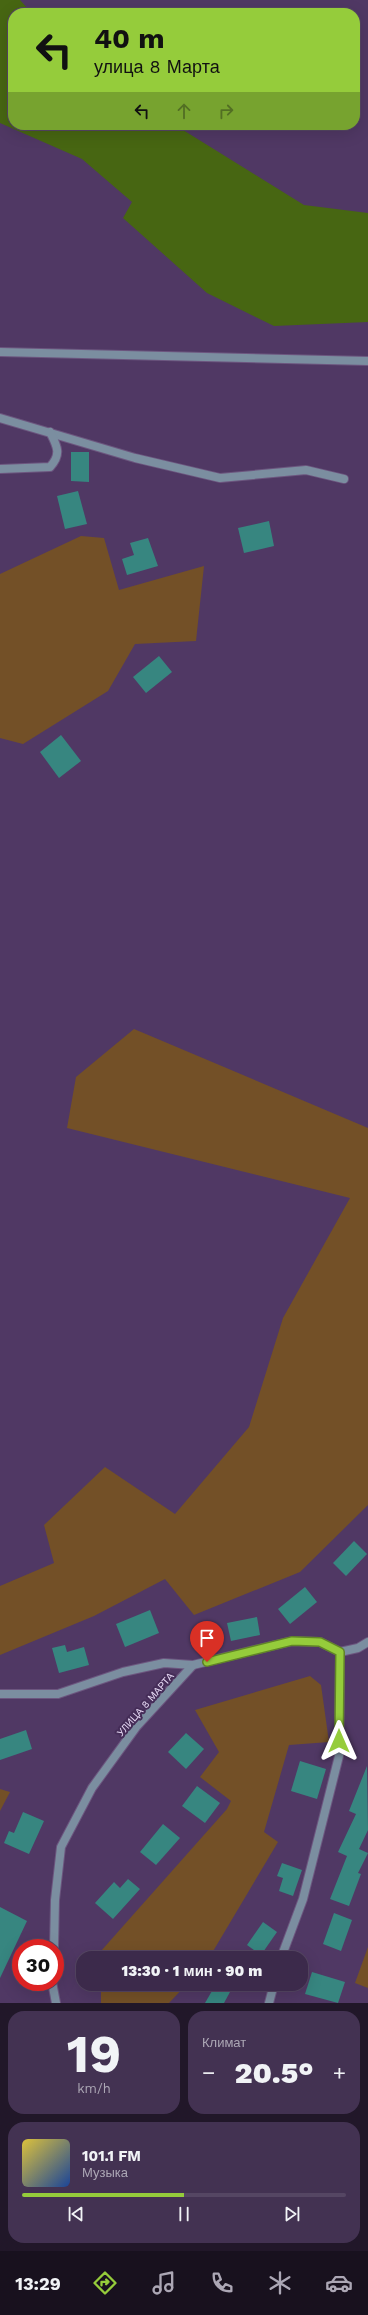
<!DOCTYPE html>
<html lang="ru">
<meta charset="utf-8">
<style>
:root{--surface:#3c2a4b;--page:#433252;--text:#f1f3f6;--muted:#aca7b5;--line:#554663;--accent:#95cc3b}
body{margin:0;font-family:"Work Sans",sans-serif;background:var(--page);color:var(--text);height:100vh;display:flex;flex-direction:column;font-size:15px;white-space:nowrap}
*{box-sizing:border-box;margin:0}
p{font-size:13px;color:var(--muted)}
.icon{flex:none;width:22px;height:22px;fill:none;stroke:currentColor;stroke-width:2;stroke-linecap:round;stroke-linejoin:round}
.map{position:relative;height:2003px;overflow:hidden}
.panel{display:flex;flex-direction:column;gap:8px;padding:8px;background:#211729;flex:1}
.panel>*{flex:none}
.guide{position:absolute;left:8px;top:8px;width:352px;height:122px;border-radius:16px;box-shadow:0 4px 16px #0002,0 0 0 1px var(--line);background:#95cc3b;color:#111;overflow:hidden}
.speed{position:absolute;left:12px;top:1939px;display:flex;gap:8px;font-size:20px;font-weight:700;text-align:center}
.speed>*{display:grid;place-content:center;width:52px;height:52px;border-radius:50%;background:var(--surface);box-shadow:0 4px 16px #0002,0 0 0 1px var(--line);line-height:1}
.speed .limit{border:6px solid #d22;background:#fff;color:#111}
.pin{position:absolute;display:grid;place-items:center;width:34px;height:34px;color:#fff;margin:-41px -17px;border-radius:50% 50% 50% 0;rotate:-45deg;box-shadow:0 0 4px #0007}
.pin .icon{rotate:45deg}
.me{position:absolute;width:44px;margin:-22px;rotate:0deg;stroke-linejoin:round;filter:drop-shadow(0 0 3px #0008)}
.turn{display:flex;align-items:center;gap:14px;height:84px;padding:0 20px;font-size:18px}
.turn .icon{width:52px;height:52px;stroke-width:2.5}
.turn b{display:block;font-size:28px;line-height:34px}
.lanes{display:flex;align-items:center;height:38px;padding:0 20px;background:#0003;justify-content:center;gap:20px;direction:ltr}
.lanes .off{opacity:.35}
.big{font-size:30px;font-weight:800;line-height:1.1}
.panel .widget{flex:1;display:flex;flex-direction:column;justify-content:center;gap:6px;min-width:0;padding:0 14px;border-radius:16px;background:var(--page)}
.panel .dial{align-items:center;gap:0}
.dial b{font-size:52px;line-height:1}
.song{display:flex;align-items:center;gap:12px}
.cover{width:48px;height:48px;border-radius:6px;background:linear-gradient(135deg,hsl(50 70% 55%),hsl(220 70% 35%))}
.played{height:4px;border-radius:2px;background:linear-gradient(90deg,var(--accent) 50%,var(--line) 50%)}
.keys{display:flex;justify-content:space-around;direction:ltr}
.heat{display:flex;justify-content:space-between;align-items:center;font-size:22px;direction:ltr}
.panel .tiles{flex:1;display:grid;gap:8px;grid-template-columns:1fr 1fr}
.widget:last-child{grid-column:span 2}
.trip{position:absolute;left:76px;top:1951px;width:232px;height:40px;border-radius:16px;background:var(--surface);box-shadow:0 4px 16px #0002,0 0 0 1px var(--line);font-weight:800;line-height:40px;text-align:center}
.tab-bar{display:flex;height:64px;justify-content:space-around;align-items:center;background:#18111e;color:var(--muted)}
.tab-bar .icon{width:28px;height:28px}
.tab-bar .selected{color:var(--accent)}
.tab-bar b{font-size:18px;color:var(--text)}
.map>svg:first-child{display:block}
.green{fill:#735027}
.water{fill:#476612}
.building{fill:#378680}
.lines{fill:none;stroke-linecap:round;stroke-linejoin:round}
.minor-casing{stroke:#6c567f;stroke-width:10}
.minor{stroke:#7b8ea0;stroke-width:8}
.route-casing{stroke:#618526;stroke-width:10}
.route{stroke:#95cc3b;stroke-width:7}
.labels{text-anchor:middle;stroke-width:4;stroke-linejoin:round;paint-order:stroke}
.street-label{font-size:10px;fill:#eaddf8;stroke:#452d58}
</style>
<div class="map">
<svg width="368" height="2003" viewBox="0 0 368 2003">
<rect width="100%" height="100%" fill="#503864"/>
<g class="green">
<path d="M 81,536 L 104,538 L 119,590 L 204,566 L 196,641 L 135,644 L 108,691 L 23,744 L 0,738 L 0,574 Z"/>
<path d="M 134,1029 L 368,1128 L 368,1505 L 300,1572 L 194,1615 L 165,1579 L 94,1616 L 0,1655 L 0,1586 L 54,1563 L 44,1525 L 105,1467 L 175,1514 L 249,1427 L 283,1318 L 350,1198 L 67,1128 L 76,1077 Z"/>
<path d="M 310,1676 L 321,1685 L 329,1742 L 289,1745 L 264,1832 L 278,1842 L 209,1958 L 101,1958 L 101,1951 L 227,1809 L 231,1801 L 200,1777 L 219,1752 L 195,1710 Z"/>
<path d="M 0,1789 L 10,1792 L 0,1811 Z"/>
<path d="M 368,1947 L 368,1988 L 355,1983 Z"/>
<path d="M 101,1984 L 187,1984 L 169,2003 L 101,2003 Z"/>
</g>
<path class="water" d="M 0,0 L 20,0 L 32,13 L 13,13 L 13,125 L 175,125 L 304,205 L 368,213 L 368,322 L 274,326 L 207,293 L 123,218 L 132,202 L 82,159 L 0,123 Z"/>
<g class="building">
<path d="M 71,452 L 89,452 L 89,482 L 71,481 Z"/>
<path d="M 78,491 L 87,524 L 65,529 L 57,496 Z"/>
<path d="M 269,521 L 274,546 L 244,553 L 238,528 Z"/>
<path d="M 148,538 L 158,566 L 127,575 L 122,559 L 134,555 L 130,543 Z"/>
<path d="M 159,656 L 172,672 L 146,693 L 133,677 Z"/>
<path d="M 61,735 L 81,761 L 59,778 L 40,752 Z"/>
<path d="M 354,1541 L 367,1554 L 346,1576 L 333,1563 Z"/>
<path d="M 305,1587 L 317,1602 L 290,1624 L 278,1609 Z"/>
<path d="M 150,1610 L 159,1633 L 125,1647 L 116,1624 Z"/>
<path d="M 257,1617 L 260,1635 L 231,1641 L 227,1623 Z"/>
<path d="M 65,1645 L 67,1652 L 84,1647 L 89,1665 L 59,1673 L 52,1648 Z"/>
<path d="M 26,1730 L 32,1749 L 0,1760 L 0,1739 Z"/>
<path d="M 186,1733 L 204,1749 L 186,1769 L 168,1752 Z"/>
<path d="M 300,1761 L 326,1769 L 317,1799 L 291,1791 Z"/>
<path d="M 367,1766 L 368,1830 L 359,1849 L 368,1853 L 358,1873 L 361,1874 L 349,1906 L 330,1899 L 347,1856 L 338,1852 L 356,1814 L 349,1811 Z"/>
<path d="M 197,1786 L 220,1803 L 205,1823 L 182,1806 Z"/>
<path d="M 23,1812 L 44,1821 L 29,1854 L 4,1843 L 9,1831 L 14,1833 Z"/>
<path d="M 163,1824 L 180,1838 L 156,1865 L 140,1852 Z"/>
<path d="M 282,1863 L 302,1870 L 293,1896 L 279,1891 L 283,1878 L 277,1876 Z"/>
<path d="M 128,1879 L 140,1889 L 113,1919 L 95,1903 L 114,1882 L 120,1888 Z"/>
<path d="M 0,1907 L 27,1921 L 0,1978 Z"/>
<path d="M 334,1913 L 352,1920 L 341,1951 L 323,1944 Z"/>
<path d="M 263,1922 L 277,1932 L 261,1955 L 247,1945 Z"/>
<path d="M 312,1972 L 345,1982 L 338,2003 L 305,1994 Z"/>
<path d="M 216,1984 L 230,1992 L 224,2003 L 205,2003 Z"/>
</g>
<g class="lines">
<g class="minor-casing">
<g id="minor">
<path d="M 0,352 L 368,361"/>
<path d="M 0,418 L 135,458 L 220,478 L 306,470 L 344,479"/>
<path d="M 0,469 L 50,467 C 62,454 57,446 50,432"/>
<path d="M 0,1694 L 58,1694 L 123,1672 L 164,1663 L 193,1665"/>
<path d="M 54,1948 L 55,1900 L 61,1847 L 92,1788 L 137,1726 L 193,1665 L 292,1641 L 320,1642 L 340,1652 L 358,1648 L 368,1642"/>
<path d="M 281,1958 L 303,1899 L 339,1756 L 340,1652"/>
<path d="M 52,1982 L 56,2003"/>
<path d="M 269,2003 L 274,1984"/>
</g>
</g>
<use href="#minor" class="minor"/>
</g>
<g class="lines">
<g class="route-casing">
<path id="route" d="M 207,1662 L 292,1641 L 320,1642 L 340,1652 L 339,1741"/>
</g>
<use href="#route" class="route"/>
</g>
<g class="labels">
<g class="street-label">
<text transform="translate(145 1704) rotate(-49)" y="4">УЛИЦА 8 МАРТА</text>
</g>
</g>
</svg>
<div class="speed"><div class="limit">30</div></div>
<div class="pin" style="left:207px;top:1662px;background:#d93025"><svg class="icon" aria-label="arrive" viewBox="0 0 24 24"><path d="M6 21V4h12l-3 4 3 4H6"/></svg></div>
<svg class="me" style="left:339px;top:1741px" viewBox="-20 -20 40 40"><path d="M0-17L14 15 0 8-14 15z" fill="#95cc3b" stroke="#fff" stroke-width="4"/></svg>
<div class="trip">13:30 · 1 мин · 90 m</div>
<div class="guide">
<div class="turn"><svg class="icon" aria-label="left" viewBox="0 0 24 24"><path d="M17 20v-9H6M10 6l-5 5 5 5"/></svg><div><b>40 m</b>улица 8 Марта</div></div>
<div class="lanes"><svg class="icon" aria-label="left" viewBox="0 0 24 24"><path d="M17 20v-9H6M10 6l-5 5 5 5"/></svg><svg class="icon off" aria-label="ahead" viewBox="0 0 24 24"><path d="M12 20V5M6 11l6-6 6 6"/></svg><svg class="icon off" aria-label="right" viewBox="0 0 24 24"><path d="M7 20v-9h11M14 6l5 5-5 5"/></svg></div>
</div>
</div>
<section class="panel">
<div class="tiles">
<div class="widget dial"><b>19</b><p>km/h</p></div>
<div class="widget"><p>Климат</p>
<div class="heat"><a>−</a><b class="big">20.5°</b><a>+</a></div>
</div>
<div class="widget">
<div class="song"><i class="cover"></i><div><b>101.1 FM</b><p>Музыка</p></div></div>
<div class="played"></div>
<div class="keys"><svg class="icon" aria-label="previous" viewBox="0 0 24 24"><path d="M18 5L8 12l10 7zM5 5v14"/></svg><svg class="icon" aria-label="pause" viewBox="0 0 24 24"><path d="M8 5v14M16 5v14"/></svg><svg class="icon" aria-label="next" viewBox="0 0 24 24"><path d="M6 5l10 7-10 7zM19 5v14"/></svg></div>
</div>
</div>
</section>
<nav class="tab-bar">
<b>13:29</b>
<svg class="icon selected" aria-label="directions" viewBox="0 0 24 24"><path d="M12 3l9 9-9 9-9-9zM9 14v-3h6M13 9l2 2-2 2"/></svg>
<svg class="icon" aria-label="music" viewBox="0 0 24 24"><path d="M9 18V5l10-2v13"/><circle cx="6" cy="18" r="3"/><circle cx="16" cy="16" r="3"/></svg>
<svg class="icon" aria-label="phone" viewBox="0 0 24 24"><path d="M5 4h4l2 5-3 2q2 4 5 5l2-3 5 2v4C11 20 4 13 5 4z"/></svg>
<svg class="icon" aria-label="climate" viewBox="0 0 24 24"><path d="M12 3v18M4 7l16 10M4 17L20 7"/></svg>
<svg class="icon" aria-label="car" viewBox="0 0 24 24"><path d="M5 17H2v-5l4-1 3-4h7l3 4 3 1v5h-3M9 17h6M6 11h13"/><circle cx="7" cy="17" r="2"/><circle cx="17" cy="17" r="2"/></svg>
</nav>
